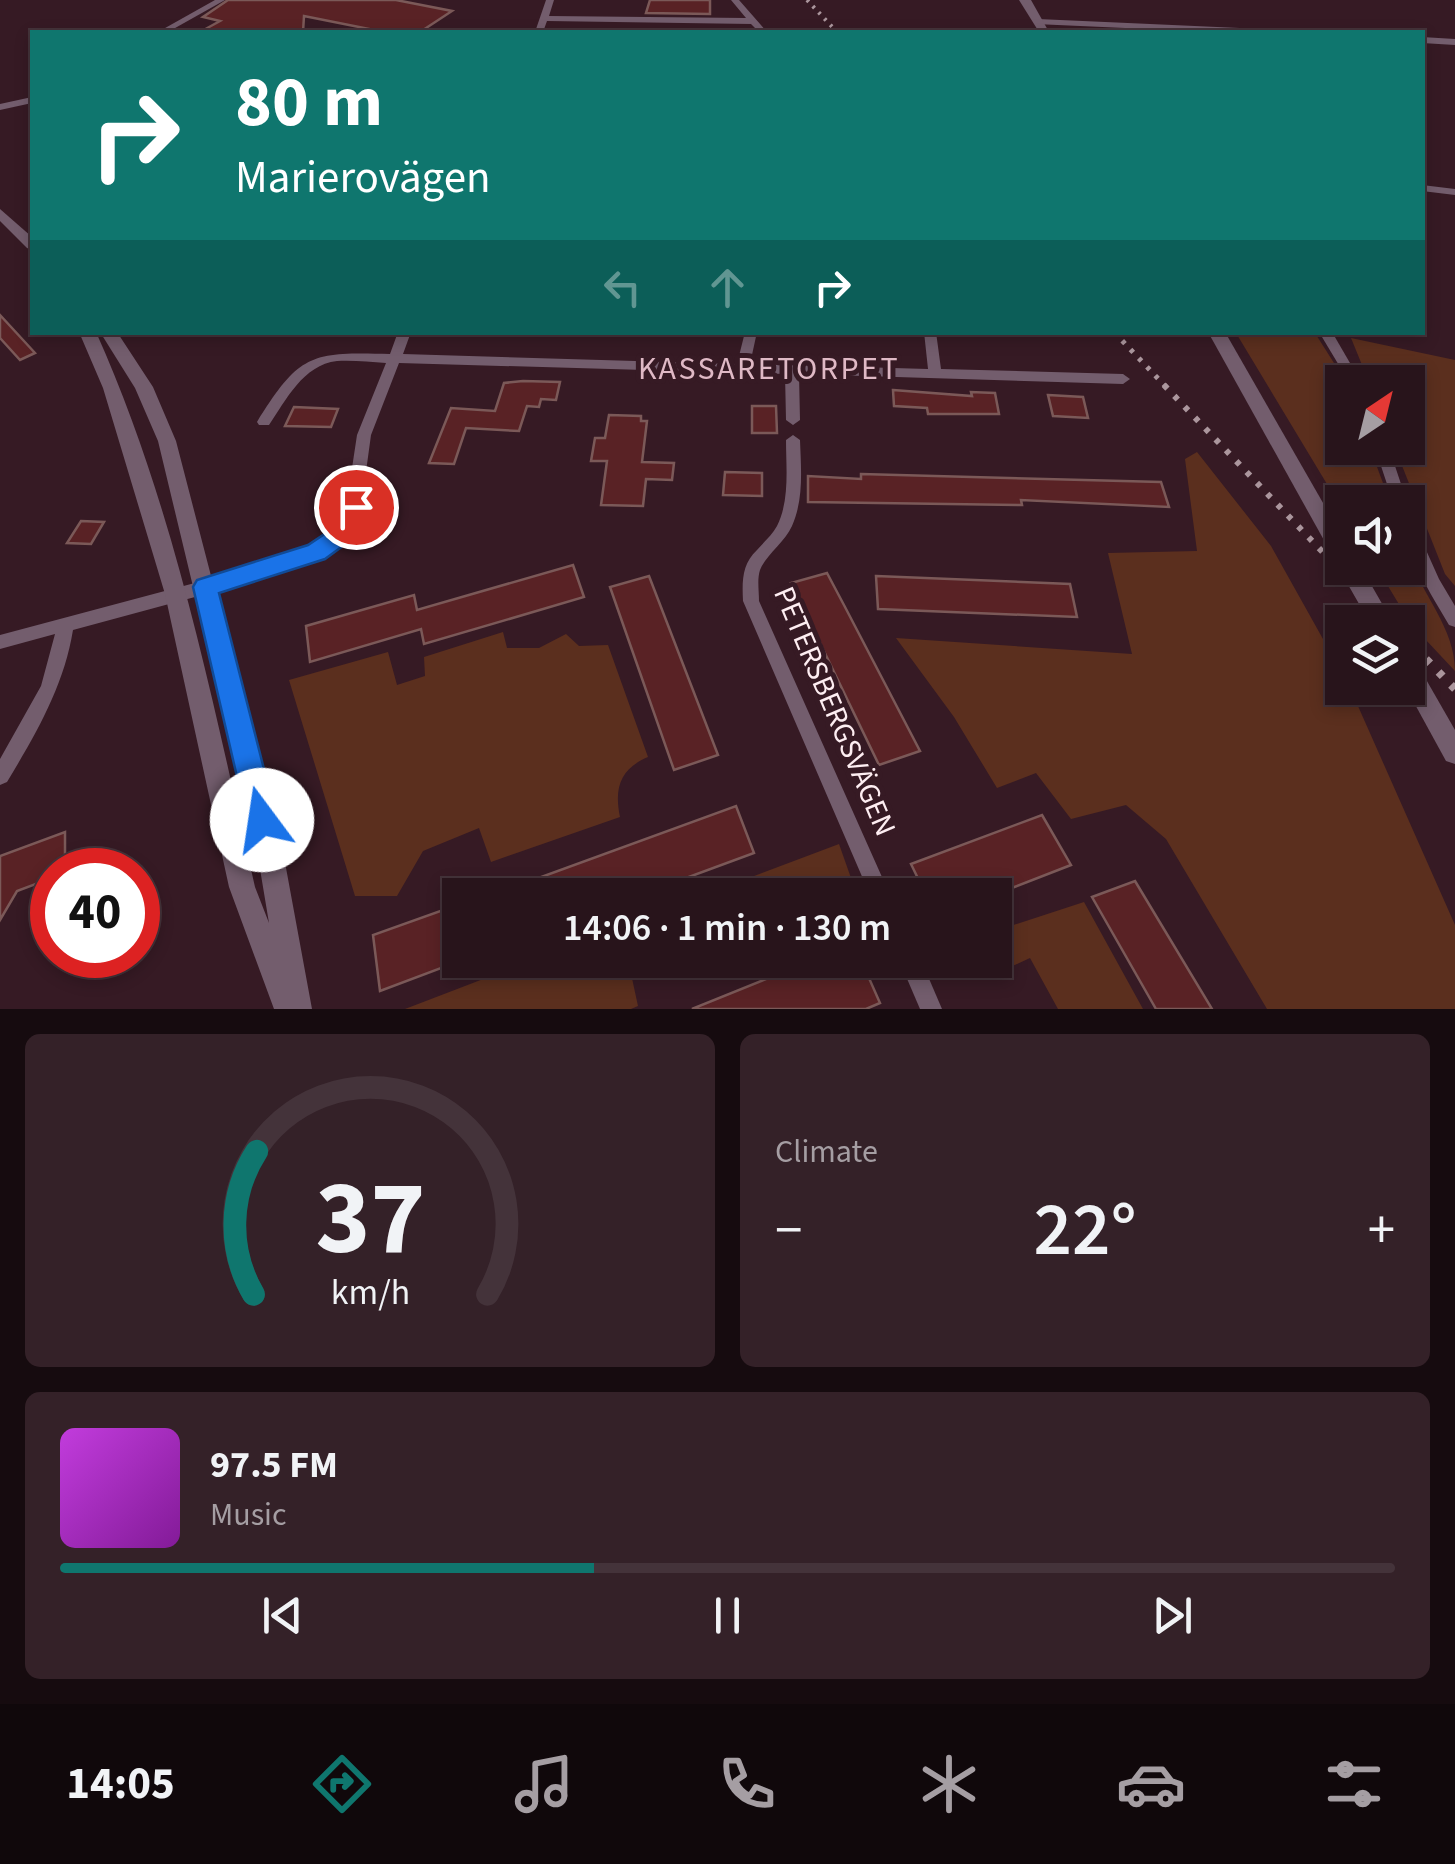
<!DOCTYPE html>
<meta charset="utf-8">
<style>
:root{--surface:#28141b;--page:#342128;--text:#f1f3f6;--muted:#a59ea3;--line:#44333a;--accent:#0f766e}
body{margin:0;font-family:"Source Sans 3",sans-serif;background:var(--page);color:var(--text);height:100vh;display:flex;flex-direction:column;font-size:38px;white-space:nowrap}
*{box-sizing:border-box;margin:0}
p{font-size:32px;color:var(--muted)}
.icon{flex:none;width:55px;height:55px;fill:none;stroke:currentColor;stroke-width:2;stroke-linecap:round;stroke-linejoin:round}
.map{position:relative;height:1009px;overflow:hidden}
.details{display:flex;flex-direction:column;gap:25px;padding:25px;background:#160b0f;flex:1}
.details>*{flex:none}
.top-card{position:absolute;left:30px;top:30px;width:1395px;height:305px;border-radius:0px;box-shadow:0 5px 15px #0003,0 0 0 2px var(--line);background:#0f766e;color:#fff;overflow:hidden}
.needle{width:65px;rotate:35deg}
.tools{position:absolute;left:1325px;top:365px;display:grid;gap:20px}
.tools a{display:grid;place-items:center;width:100px;height:100px;border-radius:0px;background:var(--surface);box-shadow:0 5px 15px #0003,0 0 0 2px var(--line);font-size:50px}
.speed{position:absolute;left:30px;top:848px;display:flex;gap:20px;font-size:50px;font-weight:700;text-align:center}
.speed>*{display:grid;place-content:center;width:130px;height:130px;border-radius:50%;background:var(--surface);box-shadow:0 5px 15px #0003,0 0 0 2px var(--line);line-height:1}
.speed .limit{border:15px solid #d22;background:#fff;color:#111}
.pin{position:absolute;display:grid;place-items:center;width:85px;height:85px;color:#fff;margin:-42px;border:5px solid #fff;border-radius:50%;box-shadow:0 2px 10px #0007}
.me{position:absolute;width:110px;margin:-55px;rotate:346deg;stroke-linejoin:round;filter:drop-shadow(0 0 8px #0008)}
.turn{display:flex;align-items:center;gap:35px;height:210px;padding:0 40px;font-size:45px}
.turn .icon{width:130px;height:130px;stroke-width:2.5}
.turn b{display:block;font-size:70px;line-height:85px}
.lanes{display:flex;align-items:center;height:95px;padding:0 40px;background:#0003;justify-content:center;gap:50px;direction:ltr}
.lanes .off{opacity:.35}
.big{font-size:75px;font-weight:600;line-height:1.1}
.details .widget{flex:1;display:flex;flex-direction:column;justify-content:center;gap:15px;min-width:0;padding:0 35px;border-radius:15px;background:var(--page)}
.details .dial{align-items:center;gap:0}
.dial svg{height:260px;overflow:visible;fill:none;stroke:var(--line);stroke-width:7;stroke-linecap:round;text-anchor:middle}
.dial text{fill:var(--text);stroke:none}
.song{display:flex;align-items:center;gap:30px}
.cover{width:120px;height:120px;border-radius:15px;background:linear-gradient(135deg,hsl(290 70% 55%),hsl(290 70% 35%))}
.played{height:10px;border-radius:5px;background:linear-gradient(90deg,var(--accent) 40%,var(--line) 40%)}
.keys{display:flex;justify-content:space-around;direction:ltr}
.heat{display:flex;justify-content:space-between;align-items:center;font-size:55px;direction:ltr}
.details .tiles{flex:1;display:grid;gap:25px;grid-template-columns:1fr 1fr}
.widget:last-child{grid-column:span 2}
.trip{position:absolute;left:442px;top:878px;width:570px;height:100px;border-radius:0px;background:var(--surface);box-shadow:0 5px 15px #0003,0 0 0 2px var(--line);font-weight:600;line-height:100px;text-align:center}
.menu{display:flex;height:160px;justify-content:space-around;align-items:center;background:#10080b;color:var(--muted)}
.menu .icon{width:70px;height:70px}
.menu .current{color:var(--accent)}
.menu b{font-size:45px;color:var(--text)}
.map>svg:first-child{display:block}
.green{fill:#5b2f1e}
.building{fill:#592225;stroke:#7b5958;stroke-width:2.5}
.lines{fill:none;stroke-linecap:round;stroke-linejoin:round}
.minor{fill:#735d6d;fill-rule:evenodd}
.tertiary{fill:#735d6d;fill-rule:evenodd}
.rail-far3{stroke:#ab969d;stroke-width:4;stroke-dasharray:2.5 6;stroke-linecap:butt}
.rail-far2{stroke:#ab969d;stroke-width:5;stroke-dasharray:4 8;stroke-linecap:butt}
.rail-far1{stroke:#ab969d;stroke-width:6;stroke-dasharray:5 10;stroke-linecap:butt}
.rail{stroke:#ab969d;stroke-width:8;stroke-dasharray:6 12;stroke-linecap:butt}
.tertiary-bridge{stroke:#735d6d;stroke-width:20}
.route{fill:#1a73e8;stroke:#114b97;stroke-width:2.5}
.labels{text-anchor:middle;stroke-width:10;stroke-linejoin:round;paint-order:stroke}
.street-label{font-size:30px;fill:#feeef2;stroke:#361a24}
.neighbourhood-label{font-size:32px;letter-spacing:2.5px;fill:#dfb9c5;stroke:#361a24}
</style>
<div class="map">
<svg width="1455" height="1009" viewBox="0 0 1455 1009">
<rect width="100%" height="100%" fill="#361a24"/>
<g class="green">
<path d="M 1236,333 L 1315,333 L 1346,382 L 1342,448 L 1370,448 L 1390,502 L 1342,502 L 1342,509 Z"/>
<path d="M 1351,338 L 1455,360 L 1455,586 L 1445,574 L 1395,448 L 1408,448 L 1408,382 L 1369,382 Z"/>
<path d="M 1197,452 L 1271,546 L 1342,673 L 1342,688 L 1350,688 L 1455,925 L 1455,1009 L 1267,1009 L 1166,839 L 1126,805 L 1071,819 L 1036,773 L 997,788 L 954,717 L 896,638 L 1132,654 L 1108,553 L 1197,551 L 1185,459 Z"/>
<path d="M 1408,554 C 1422,595 1455,628 1455,671 L 1411,624 L 1377,568 L 1408,568 Z"/>
<path d="M 503,632 L 507,648 L 539,648 L 566,634 L 579,646 L 608,645 L 648,757 C 620,769 614,788 620,817 L 491,862 L 479,828 L 423,851 L 397,896 L 355,896 L 289,680 L 388,652 L 397,685 L 425,676 L 424,657 Z"/>
<path d="M 839,844 L 857,895 L 704,895 Z"/>
<path d="M 1084,902 L 1143,1009 L 1058,1009 L 1030,958 L 991,976 L 985,974 L 979,960 L 995,960 L 995,931 Z"/>
<path d="M 533,960 L 653,960 L 630,969 L 638,1006 L 631,1009 L 405,1009 Z"/>
</g>
<g class="building">
<path d="M 228,0 L 396,0 L 452,11 L 420,32 L 384,32 L 304,16 L 303,32 L 200,32 L 220,21 L 203,17 Z"/>
<path d="M 650,0 L 710,0 L 710,14 L 646,13 Z"/>
<path d="M 0,315 L 35,353 L 20,360 L 0,338 Z"/>
<path d="M 523,381 L 560,382 L 556,400 L 541,399 L 539,407 L 527,406 L 519,431 L 466,428 L 454,464 L 429,463 L 451,408 L 495,411 L 504,383 Z"/>
<path d="M 893,390 L 972,396 L 971,392 L 995,393 L 999,414 L 928,414 L 927,408 L 894,406 Z"/>
<path d="M 1048,395 L 1083,397 L 1088,418 L 1053,416 Z"/>
<path d="M 752,406 L 776,406 L 777,433 L 752,433 Z"/>
<path d="M 294,407 L 338,409 L 331,427 L 285,426 Z"/>
<path d="M 609,415 L 641,416 L 641,421 L 647,421 L 642,462 L 674,463 L 672,480 L 646,479 L 643,506 L 601,505 L 607,461 L 591,461 L 595,438 L 605,438 Z"/>
<path d="M 725,472 L 762,473 L 762,496 L 723,495 Z"/>
<path d="M 861,474 L 1161,482 L 1169,507 L 1021,500 L 1022,505 L 808,502 L 808,476 L 861,479 Z"/>
<path d="M 81,521 L 104,522 L 91,544 L 67,543 Z"/>
<path d="M 573,565 L 584,597 L 424,644 L 421,629 L 310,662 L 306,626 L 414,595 L 417,610 Z"/>
<path d="M 827,573 L 845,607 L 920,751 L 879,765 L 791,583 Z"/>
<path d="M 649,576 L 718,755 L 674,770 L 610,587 Z"/>
<path d="M 876,576 L 1070,584 L 1077,617 L 878,609 Z"/>
<path d="M 736,806 L 754,853 L 640,895 L 492,895 Z"/>
<path d="M 1042,815 L 1071,865 L 994,895 L 926,895 L 911,864 Z"/>
<path d="M 65,832 L 65,870 L 52,870 L 52,878 L 17,891 L 0,920 L 0,856 Z"/>
<path d="M 1135,881 L 1212,1009 L 1156,1009 L 1092,897 Z"/>
<path d="M 460,904 L 460,961 L 380,991 L 373,935 Z"/>
<path d="M 813,960 L 861,960 L 880,1003 L 866,1009 L 692,1009 Z"/>
</g>
<g class="lines">
<g class="minor">
<path d="M 215,0 L 225,0 L 168,32 L 158,32 Z"/>
<path d="M 546,0 L 554,0 L 549,16 L 746,18 L 731,0 L 739,0 L 767,32 L 759,32 L 751,24 L 547,21 L 543,32 L 535,32 Z"/>
<path d="M 1038,19 L 1262,29 L 1266,32 L 1215,32 L 1035,24 L 1034,22 Z"/>
<path d="M 1422,37 L 1455,39 L 1455,45 L 1422,43 Z"/>
<path d="M 32,97 L 32,103 L 0,110 L 0,104 Z"/>
<path d="M 1422,185 L 1455,189 L 1455,195 L 1422,191 Z"/>
<path d="M 398,332 L 411,332 L 403,354 L 737,364 L 745,332 L 757,332 L 750,364 L 928,369 L 924,332 L 936,332 L 941,369 L 1123,374 L 1130,379 L 1123,384 L 799,374 L 800,420 L 793,425 L 786,420 L 785,374 L 399,363 L 371,435 L 359,523 L 338,546 L 322,556 L 206,594 L 73,630 C 64,686 36,734 7,782 L 0,785 L 0,759 L 41,686 L 55,634 L 0,649 L 0,635 L 206,580 L 311,547 L 328,538 L 344,521 L 357,435 L 386,363 C 370,362 353,360 337,361 C 303,365 286,400 269,425 L 259,425 L 257,422 C 300,353 311,352 390,354 Z"/>
<path d="M 1319,332 L 1332,332 L 1361,382 L 1349,382 Z"/>
<path d="M 793,435 L 800,440 C 801,468 804,499 792,526 C 785,542 765,556 760,570 C 757,579 759,591 759,601 L 890,895 L 870,895 L 743,601 C 742,581 742,564 757,550 C 764,542 772,535 777,526 C 790,500 786,467 786,440 Z"/>
<path d="M 1375,448 L 1389,448 L 1407,502 L 1393,502 Z"/>
<path d="M 1408,519 L 1413,521 L 1439,579 L 1455,606 L 1455,627 L 1449,625 C 1430,592 1406,558 1408,519 Z"/>
<path d="M 899,960 L 921,960 L 942,1009 L 920,1009 Z"/>
</g>
<g class="tertiary">
<path d="M 1019,0 L 1031,0 L 1049,32 L 1039,32 Z"/>
<path d="M 0,209 L 32,237 L 32,250 L 27,248 L 0,221 Z"/>
<path d="M 79,332 L 96,332 C 175,508 212,700 255,887 L 269,923 L 258,857 L 158,441 L 135,388 L 100,332 L 117,332 L 153,387 L 176,441 L 284,857 L 312,1009 L 274,1009 L 229,887 L 165,594 L 103,388 Z"/>
<path d="M 1208,332 L 1225,332 L 1342,536 L 1342,562 L 1335,560 Z"/>
<path d="M 1408,659 L 1416,662 L 1455,730 L 1455,764 L 1446,761 L 1406,688 Z"/>
</g>
<path class="rail-far3" d="M 807,0 L 837,32"/>
<path class="rail-far2" d="M 1114,332 L 1166,387"/>
<g class="rail-far1">
<path d="M 1164,385 L 1389,622"/>
<path d="M 1408,641 L 1428,662"/>
</g>
<path class="rail" d="M 1426,659 L 1455,689"/>
<path class="tertiary-bridge" d="M 1350,568 L 1381,622"/>
</g>
<path class="route" d="M 356,498 L 367,507 L 351,540 L 325,559 L 219,593 L 277,820 L 272,830 L 262,834 L 252,830 L 247,820 L 193,587 L 197,580 L 308,545 L 335,527 L 348,501 Z"/>
<g class="labels">
<g class="street-label">
<text transform="translate(835 711) rotate(67)" y="10">PETERSBERGSVÄGEN</text>
</g>
<g class="neighbourhood-label">
<text x="769" y="379">KASSARETORPET</text>
</g>
</g>
</svg>
<div class="tools">
<a><svg class="needle" viewBox="-14 -14 28 28"><path d="M0-13l5 13h-10z" fill="#e53935"/><path d="M0 13l5-13h-10z" fill="#a59ea3"/></svg></a>
<a><svg class="icon" aria-label="sound" viewBox="0 0 24 24"><path d="M4 9h4l5-4v14l-5-4H4zM17 9q2 3 0 6"/></svg></a>
<a><svg class="icon" aria-label="layers" viewBox="0 0 24 24"><path d="M12 4l9 5-9 5-9-5zM3 14l9 5 9-5"/></svg></a>
</div>
<div class="speed"><div class="limit">40</div></div>
<div class="pin" style="left:356px;top:507px;background:#d93025"><svg class="icon" aria-label="arrive" viewBox="0 0 24 24"><path d="M6 21V4h12l-3 4 3 4H6"/></svg></div>
<svg class="me" style="left:262px;top:820px" viewBox="-20 -20 40 40"><circle r="19" fill="#fff"/><path d="M0-13L10 11 0 6-10 11z" fill="#1a73e8"/></svg>
<div class="trip">14:06 · 1 min · 130 m</div>
<div class="top-card">
<div class="turn"><svg class="icon" aria-label="right" viewBox="0 0 24 24"><path d="M7 20v-9h11M14 6l5 5-5 5"/></svg><div><b>80 m</b>Marierovägen</div></div>
<div class="lanes"><svg class="icon off" aria-label="left" viewBox="0 0 24 24"><path d="M17 20v-9H6M10 6l-5 5 5 5"/></svg><svg class="icon off" aria-label="ahead" viewBox="0 0 24 24"><path d="M12 20V5M6 11l6-6 6 6"/></svg><svg class="icon" aria-label="right" viewBox="0 0 24 24"><path d="M7 20v-9h11M14 6l5 5-5 5"/></svg></div>
</div>
</div>
<section class="details">
<div class="tiles">
<div class="widget dial"><svg viewBox="0 0 100 80">
<path d="M14 69A42 42 0 1 1 86 69"/>
<path d="M14 69A42 42 0 0 1 15 25" stroke="#0f766e"/>
<text x="50" y="56" font-size="32" font-weight="700">37</text>
<text x="50" y="72" font-size="11">km/h</text>
</svg></div>
<div class="widget"><p>Climate</p>
<div class="heat"><a>−</a><b class="big">22°</b><a>+</a></div>
</div>
<div class="widget">
<div class="song"><i class="cover"></i><div><b>97.5 FM</b><p>Music</p></div></div>
<div class="played"></div>
<div class="keys"><svg class="icon" aria-label="previous" viewBox="0 0 24 24"><path d="M18 5L8 12l10 7zM5 5v14"/></svg><svg class="icon" aria-label="pause" viewBox="0 0 24 24"><path d="M8 5v14M16 5v14"/></svg><svg class="icon" aria-label="next" viewBox="0 0 24 24"><path d="M6 5l10 7-10 7zM19 5v14"/></svg></div>
</div>
</div>
</section>
<nav class="menu">
<b>14:05</b>
<svg class="icon current" aria-label="directions" viewBox="0 0 24 24"><path d="M12 3l9 9-9 9-9-9zM9 14v-3h6M13 9l2 2-2 2"/></svg>
<svg class="icon" aria-label="music" viewBox="0 0 24 24"><path d="M9 18V5l10-2v13"/><circle cx="6" cy="18" r="3"/><circle cx="16" cy="16" r="3"/></svg>
<svg class="icon" aria-label="phone" viewBox="0 0 24 24"><path d="M5 4h4l2 5-3 2q2 4 5 5l2-3 5 2v4C11 20 4 13 5 4z"/></svg>
<svg class="icon" aria-label="climate" viewBox="0 0 24 24"><path d="M12 3v18M4 7l16 10M4 17L20 7"/></svg>
<svg class="icon" aria-label="car" viewBox="0 0 24 24"><path d="M5 17H2v-5l4-1 3-4h7l3 4 3 1v5h-3M9 17h6M6 11h13"/><circle cx="7" cy="17" r="2"/><circle cx="17" cy="17" r="2"/></svg>
<svg class="icon" aria-label="filters" viewBox="0 0 24 24"><path d="M4 7h16M4 17h16"/><circle cx="9" cy="7" r="2"/><circle cx="15" cy="17" r="2"/></svg>
</nav>
